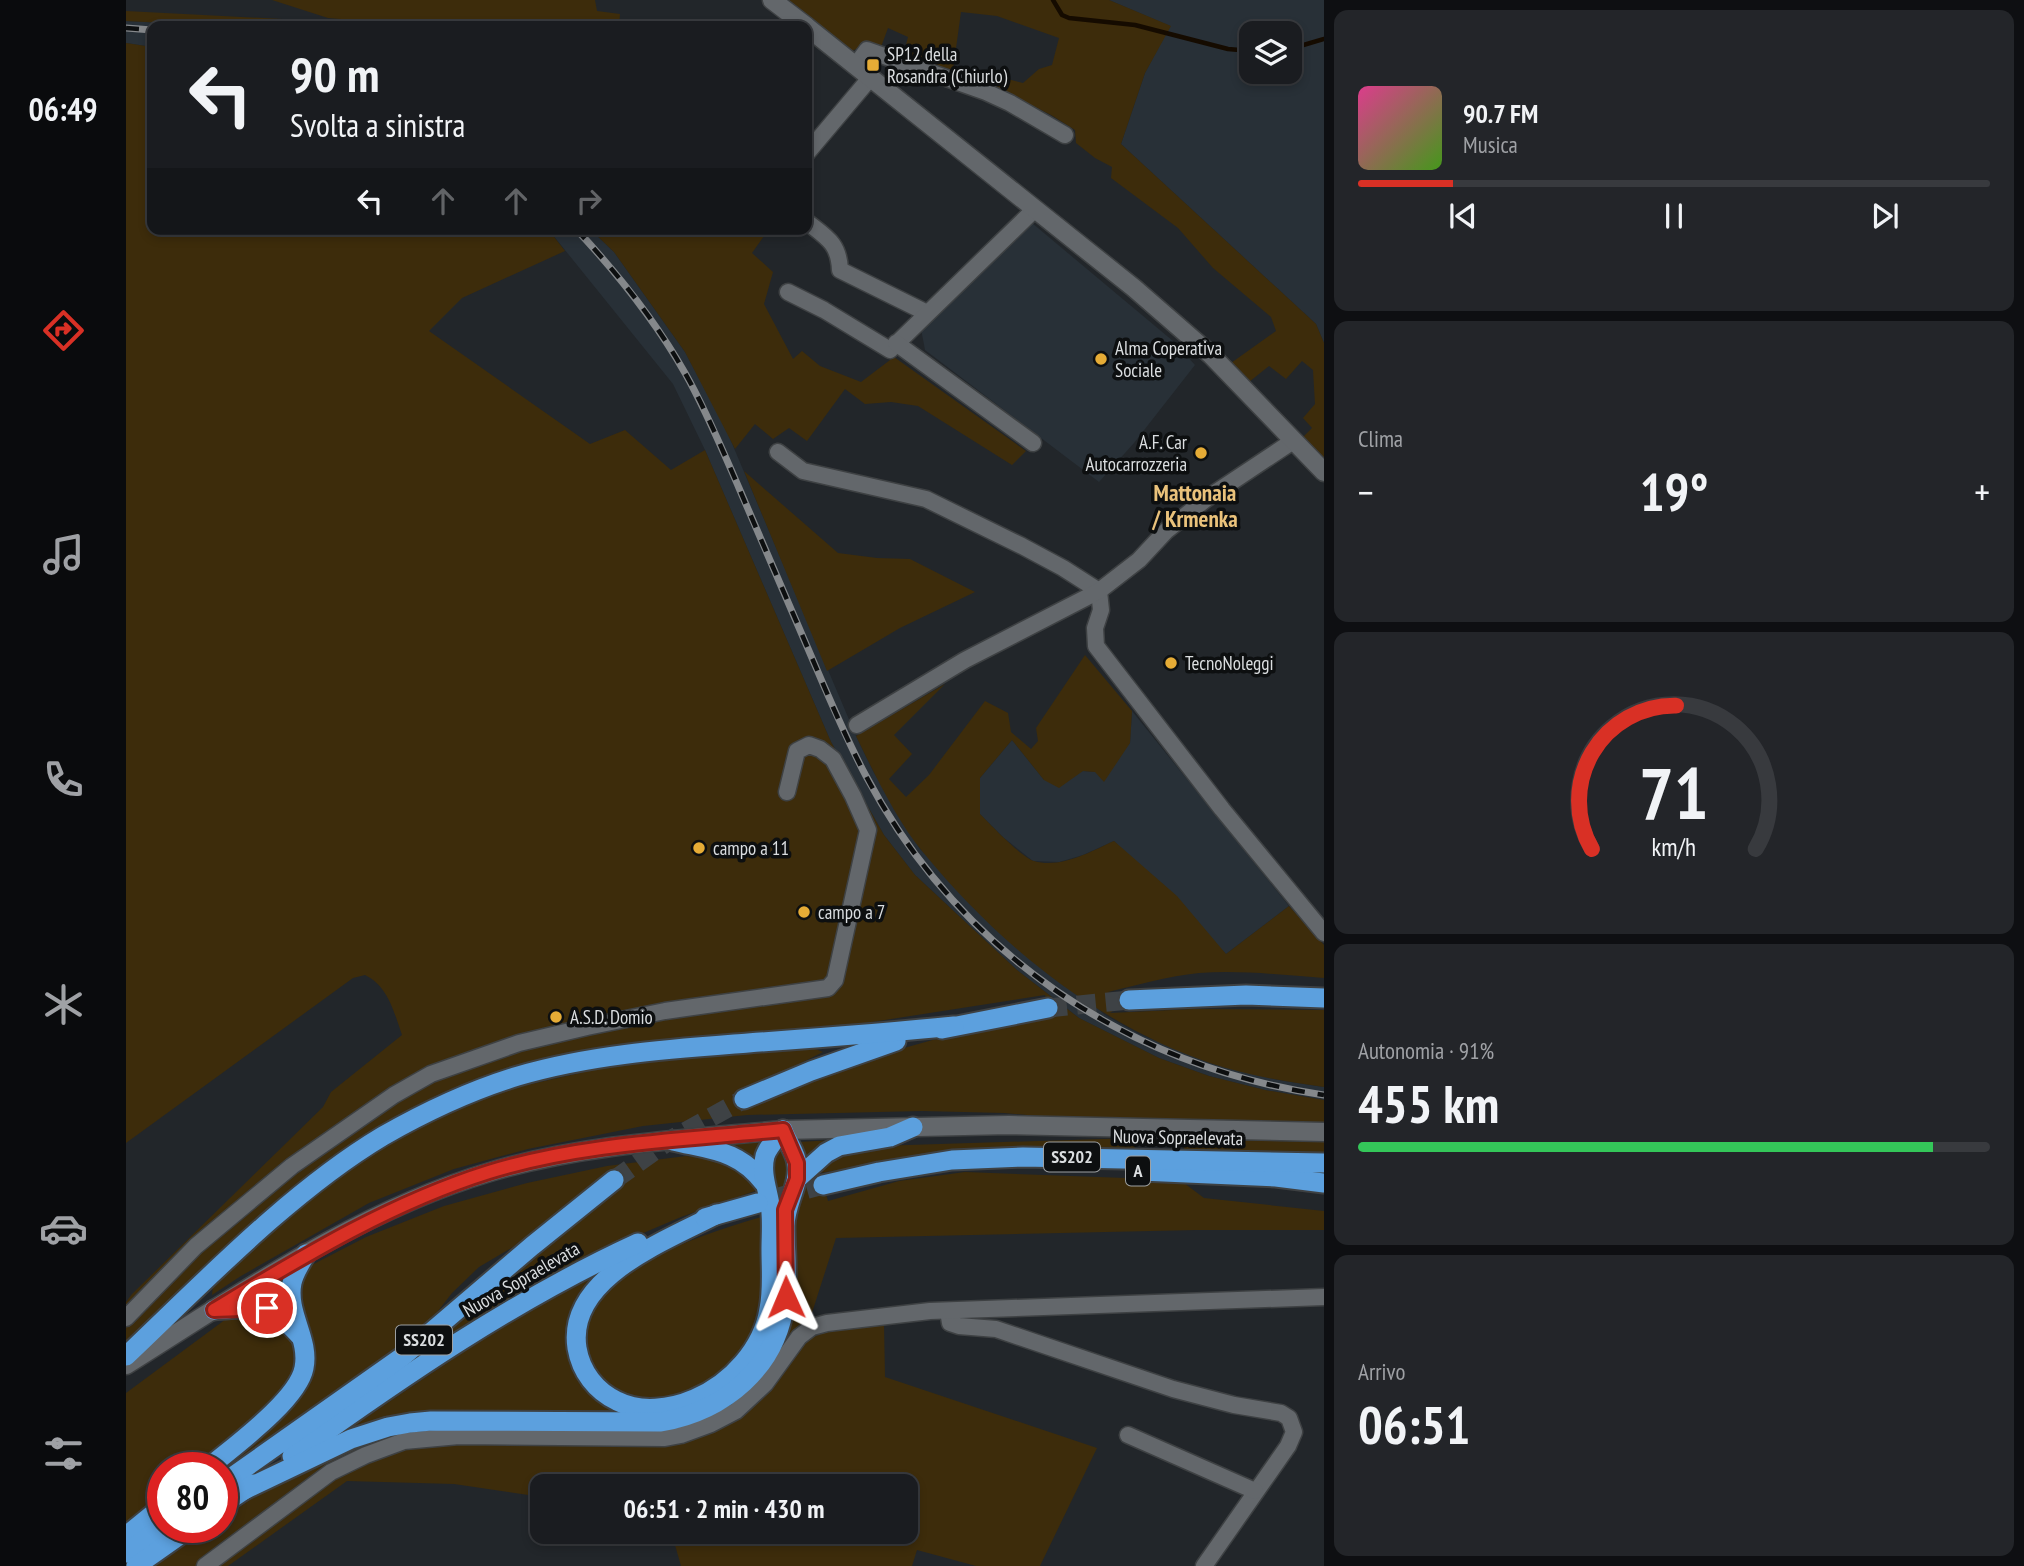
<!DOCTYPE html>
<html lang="it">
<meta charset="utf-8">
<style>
:root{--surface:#1a1c20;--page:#232529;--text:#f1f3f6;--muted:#9fa1a5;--line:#383a3e;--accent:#d93025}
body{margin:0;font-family:"PT Sans Narrow",sans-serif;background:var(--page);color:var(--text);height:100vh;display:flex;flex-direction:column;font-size:26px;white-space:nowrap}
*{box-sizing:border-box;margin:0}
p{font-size:23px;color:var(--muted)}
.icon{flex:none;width:38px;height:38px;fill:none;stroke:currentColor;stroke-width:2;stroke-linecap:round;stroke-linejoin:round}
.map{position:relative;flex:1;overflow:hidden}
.details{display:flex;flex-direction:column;gap:10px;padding:10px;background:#0e0f12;width:700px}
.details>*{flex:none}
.top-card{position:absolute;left:21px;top:21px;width:665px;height:214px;border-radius:14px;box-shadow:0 4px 10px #0003,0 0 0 2px var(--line);background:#1a1c20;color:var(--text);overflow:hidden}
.fabs{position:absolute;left:1113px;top:21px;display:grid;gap:14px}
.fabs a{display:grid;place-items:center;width:63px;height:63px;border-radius:14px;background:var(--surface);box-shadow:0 4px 10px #0003,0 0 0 2px var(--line);font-size:35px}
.speed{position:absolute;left:21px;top:1452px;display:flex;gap:14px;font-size:35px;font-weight:700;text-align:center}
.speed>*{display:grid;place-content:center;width:91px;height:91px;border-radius:50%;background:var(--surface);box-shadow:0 4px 10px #0003,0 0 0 2px var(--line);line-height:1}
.speed .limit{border:10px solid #d22;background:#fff;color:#111}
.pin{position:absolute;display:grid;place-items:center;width:60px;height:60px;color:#fff;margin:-30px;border:4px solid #fff;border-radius:50%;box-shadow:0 2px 7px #0007}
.me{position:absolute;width:77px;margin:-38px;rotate:359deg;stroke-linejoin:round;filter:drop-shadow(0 0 5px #0008)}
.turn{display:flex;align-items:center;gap:24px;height:147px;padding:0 28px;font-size:32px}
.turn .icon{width:91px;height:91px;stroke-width:2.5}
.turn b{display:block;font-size:49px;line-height:60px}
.lanes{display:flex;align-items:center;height:66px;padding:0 28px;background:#0003;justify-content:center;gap:35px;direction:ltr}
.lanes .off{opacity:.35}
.big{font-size:52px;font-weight:800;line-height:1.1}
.details .widget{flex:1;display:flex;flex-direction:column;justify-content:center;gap:10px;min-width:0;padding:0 24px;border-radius:14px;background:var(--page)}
.details .dial{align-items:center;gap:0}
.dial svg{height:182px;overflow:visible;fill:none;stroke:var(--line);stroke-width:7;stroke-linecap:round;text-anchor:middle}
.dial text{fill:var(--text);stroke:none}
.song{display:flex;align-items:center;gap:21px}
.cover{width:84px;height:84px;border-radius:10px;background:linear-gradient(135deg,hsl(330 70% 55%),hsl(100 70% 35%))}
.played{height:7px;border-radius:4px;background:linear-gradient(90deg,var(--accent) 15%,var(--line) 15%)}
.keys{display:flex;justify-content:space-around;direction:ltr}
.heat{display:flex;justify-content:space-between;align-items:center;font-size:38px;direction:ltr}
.charge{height:10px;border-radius:5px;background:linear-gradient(90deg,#34c759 91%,var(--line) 0)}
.trip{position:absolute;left:404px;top:1474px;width:388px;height:70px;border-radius:14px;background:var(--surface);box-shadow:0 4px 10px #0003,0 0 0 2px var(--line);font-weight:800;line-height:70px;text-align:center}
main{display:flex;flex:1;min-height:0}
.menu{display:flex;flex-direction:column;width:126px;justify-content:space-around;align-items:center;background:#0a0b0d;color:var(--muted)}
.menu .icon{width:49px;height:49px}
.menu .current{color:var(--accent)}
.menu b{font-size:32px;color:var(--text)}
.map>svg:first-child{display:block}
.built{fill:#283037;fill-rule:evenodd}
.green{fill:#3d2c0b}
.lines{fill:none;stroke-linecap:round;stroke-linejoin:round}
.stream{stroke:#150b00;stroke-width:4.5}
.trunk-tunnel{stroke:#3e4245;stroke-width:19;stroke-dasharray:19 10;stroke-linecap:butt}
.minor-casing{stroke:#3e4143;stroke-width:19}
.tertiary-casing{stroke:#3e4143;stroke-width:21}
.secondary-casing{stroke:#3e4143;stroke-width:21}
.trunk-casing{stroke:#3e4143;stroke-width:23}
.minor{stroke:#63676b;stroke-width:16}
.tertiary{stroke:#63676b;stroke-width:18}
.secondary{stroke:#63676b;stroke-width:18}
.trunk{stroke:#5ca0de;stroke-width:19}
.rail-casing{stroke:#85888b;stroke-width:7}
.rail{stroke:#0d0f10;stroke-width:4.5;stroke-dasharray:13;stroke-linecap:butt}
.route-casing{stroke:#8d1f18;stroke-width:18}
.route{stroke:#d93025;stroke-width:12}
.poi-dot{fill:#e6ac36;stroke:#0d0f10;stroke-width:2.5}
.labels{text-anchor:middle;stroke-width:7;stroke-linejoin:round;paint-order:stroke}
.shield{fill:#0d0f10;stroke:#9da0a2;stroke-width:2}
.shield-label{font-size:18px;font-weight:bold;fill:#dbdee0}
.poi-label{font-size:19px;fill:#dbdee0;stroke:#0d0f10;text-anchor:start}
.street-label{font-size:19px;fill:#dbdee0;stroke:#0d0f10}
.quarter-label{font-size:23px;font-weight:bold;fill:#eac27b;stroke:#0d0f10}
</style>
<main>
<nav class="menu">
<b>06:49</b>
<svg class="icon current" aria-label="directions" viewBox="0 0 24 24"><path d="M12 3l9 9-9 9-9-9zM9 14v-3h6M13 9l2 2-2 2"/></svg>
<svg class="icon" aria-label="music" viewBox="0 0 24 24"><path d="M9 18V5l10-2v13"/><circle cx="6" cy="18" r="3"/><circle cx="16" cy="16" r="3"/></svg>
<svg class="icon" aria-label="phone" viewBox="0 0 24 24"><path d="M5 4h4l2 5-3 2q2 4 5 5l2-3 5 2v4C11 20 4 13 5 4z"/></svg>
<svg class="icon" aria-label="climate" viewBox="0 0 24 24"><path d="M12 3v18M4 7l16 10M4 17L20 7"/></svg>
<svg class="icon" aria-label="car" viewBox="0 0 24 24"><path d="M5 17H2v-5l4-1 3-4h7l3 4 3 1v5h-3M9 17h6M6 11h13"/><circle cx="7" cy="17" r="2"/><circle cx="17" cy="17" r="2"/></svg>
<svg class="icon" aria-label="filters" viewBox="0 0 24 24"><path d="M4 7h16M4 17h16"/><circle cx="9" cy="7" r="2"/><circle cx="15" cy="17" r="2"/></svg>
</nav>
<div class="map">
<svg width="1198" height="1566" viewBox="0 0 1198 1566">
<rect width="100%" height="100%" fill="#22262a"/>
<g class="built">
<path d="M 983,0 L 1198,0 L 1198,343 L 1190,324 L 995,144 L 1019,73 L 1044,26 ZM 1125,33 L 1164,33 L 1164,72 L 1125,72 Z"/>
<path d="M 0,21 L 39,23 L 62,26 L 26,26 L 26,47 L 0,43 Z"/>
<path d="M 906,223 L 1047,341 L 1069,365 L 1008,443 L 973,482 L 799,350 L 795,329 Z"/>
<path d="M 422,229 L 464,229 L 488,252 L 559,352 L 599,427 L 730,736 L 747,771 L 794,849 L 979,1015 L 1013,1034 L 1084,1063 L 1152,1080 L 1198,1087 L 1198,1100 L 1139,1090 L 1083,1076 L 1033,1058 L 953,1018 L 891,970 L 789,875 L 758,835 L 705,742 L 579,450 L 547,384 Z"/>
<path d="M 1006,711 L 1163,906 L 1100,954 L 988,841 L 957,855 L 933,862 L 907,861 L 878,838 L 854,814 L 854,778 L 886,740 L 918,780 L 957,771 L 969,772 L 1004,743 Z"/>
</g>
<g class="green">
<path d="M 146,0 L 469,0 L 471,11 L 494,14 L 493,26 L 252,26 L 239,21 L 202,18 Z"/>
<path d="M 663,0 L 983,0 L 1045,26 L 1019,73 L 995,144 L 1190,324 L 1198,343 L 1198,462 L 1176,438 L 1186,428 L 1177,418 L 1189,404 L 1187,370 L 1176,361 L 1160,379 L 1143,366 L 1123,382 L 1105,363 L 1150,331 L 1145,317 L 1087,268 L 1052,228 L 985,178 L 986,167 L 969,158 L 950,143 L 949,130 L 925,115 L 870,87 L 874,77 L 897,83 L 913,69 L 926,65 L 933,38 L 871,16 L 835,12 L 827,70 L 777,56 L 782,37 L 762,28 L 755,47 L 742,43 L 726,51 Z"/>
<path d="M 0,11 L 156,19 L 177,26 L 62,26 L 39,23 L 0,21 Z"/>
<path d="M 0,43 L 26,47 L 26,229 L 422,229 L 439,251 L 336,298 L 303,331 L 464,444 L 499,430 L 545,470 L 579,450 L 705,742 L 758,835 L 789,875 L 891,970 L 953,1018 L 1033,1058 L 1083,1076 L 1139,1090 L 1198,1100 L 1198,1124 L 959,1120 L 878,1113 L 796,1111 L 621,1115 L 517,1126 L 402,1149 L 328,1169 L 243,1203 L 115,1276 L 86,1295 L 87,1285 L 137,1238 L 198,1187 L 293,1123 L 379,1090 L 498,1063 L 687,1048 L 697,1052 L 614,1094 L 828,1034 L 925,1017 L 919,995 L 714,1027 L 507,1043 L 445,1056 L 297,1106 L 0,1345 L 0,1302 L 6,1294 L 197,1107 L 205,1092 L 276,1035 C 268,1012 262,986 239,975 L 227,978 L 0,1143 Z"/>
<path d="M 464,229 L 643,229 L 626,253 L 647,272 L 638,304 L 667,359 L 676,351 L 694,366 L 735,382 L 768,357 L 900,451 L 886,465 L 792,406 L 765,402 L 739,404 L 719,389 L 681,441 L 663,428 L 647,439 L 629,424 L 609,449 L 559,352 L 488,252 Z"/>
<path d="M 618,471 L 712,553 L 751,558 L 784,559 L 849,592 L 774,628 L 701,671 Z"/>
<path d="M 959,655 L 1006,711 L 1004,743 L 978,782 L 969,772 L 957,771 L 933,788 L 918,780 L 886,740 L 854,778 L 854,814 C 865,825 895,857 908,861 C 935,869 966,851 988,841 L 1051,896 L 1100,954 L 1163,906 L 1198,945 L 1198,978 C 1156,975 1115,970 1073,973 C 1042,976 1012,985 982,992 L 1003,1000 L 984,1013 L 1068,1009 L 1198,1010 L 1198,1087 C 1160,1082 1120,1075 1084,1063 C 970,1024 871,943 796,851 C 771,821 747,771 730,736 L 819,684 L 768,735 L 786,754 L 763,779 L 780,797 L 803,775 L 859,701 L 882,713 L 885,732 L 905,749 L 912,741 L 910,728 Z"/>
<path d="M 1008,1138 L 1009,1150 L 870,1149 L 802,1155 L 694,1173 L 702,1201 L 773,1181 L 839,1172 L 1054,1180 L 1078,1198 L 1198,1211 L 1198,1230 L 1070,1230 L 710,1238 L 683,1322 L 670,1332 L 637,1380 L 625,1393 L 612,1405 L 576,1423 L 561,1428 L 527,1433 L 298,1433 L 260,1442 L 205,1468 L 73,1566 L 29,1566 L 84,1528 L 96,1528 L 96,1519 L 132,1494 L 204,1457 L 223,1449 L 280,1432 L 312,1428 L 533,1430 C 550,1428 568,1425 584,1417 C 626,1397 661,1351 666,1304 C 668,1281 667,1258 667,1235 C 667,1226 666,1216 668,1208 C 680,1166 710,1149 751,1146 Z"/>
<path d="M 1053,1139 L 1198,1142 L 1198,1157 L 1060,1152 Z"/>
<path d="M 708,1140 L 681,1161 L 672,1142 Z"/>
<path d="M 637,1142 L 632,1162 L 606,1147 L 607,1144 Z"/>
<path d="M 652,1151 L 657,1151 L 665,1167 L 658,1192 L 651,1193 L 645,1182 L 647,1154 Z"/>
<path d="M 560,1156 L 599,1160 L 631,1187 L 637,1201 C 637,1234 644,1288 634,1317 C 614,1374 547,1421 488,1392 C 464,1380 453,1341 462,1317 C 467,1302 482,1286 494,1276 C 501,1270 510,1266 517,1262 C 555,1242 595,1229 635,1217 L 629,1191 L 555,1217 L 482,1248 L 314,1343 L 309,1342 L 488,1180 L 481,1172 L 394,1243 L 353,1267 L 326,1293 L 302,1324 L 96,1475 L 96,1468 L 185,1376 L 188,1348 L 173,1306 L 173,1288 L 180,1268 L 240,1237 L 318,1206 L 401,1183 L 481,1166 Z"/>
<path d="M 473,1272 L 477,1272 L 444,1342 L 501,1413 L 223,1433 L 221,1430 L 392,1315 Z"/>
<path d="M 158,1281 L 158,1305 L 148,1304 L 142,1292 Z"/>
<path d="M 138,1314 L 163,1330 L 168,1344 L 168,1367 L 162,1383 L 125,1423 L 69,1468 L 37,1468 L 37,1493 L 0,1523 L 0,1393 L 100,1319 Z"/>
<path d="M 758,1324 L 759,1377 L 971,1448 L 914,1566 L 850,1566 L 791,1550 L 786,1566 L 555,1566 L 545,1531 L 780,1531 L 780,1486 L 416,1486 L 416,1497 L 328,1484 L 221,1481 L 102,1566 L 86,1566 L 186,1490 L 277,1445 L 582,1433 L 673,1344 L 702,1330 Z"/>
</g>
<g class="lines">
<g class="stream">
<path d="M 927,0 L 936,15 L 943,18 L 1009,25 L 1102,49 L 1125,51"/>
<path d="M 1164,49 L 1198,39"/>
</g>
<g class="trunk-tunnel">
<path d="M 922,1008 L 1003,1000"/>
<path d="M 488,1180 L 544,1140 L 618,1099"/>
<path d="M 653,1197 L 697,1185"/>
</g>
<g class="minor-casing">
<g id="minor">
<path d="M 730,65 L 741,50 L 860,92 L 884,103 L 939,135"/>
<path d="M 681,153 L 745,77"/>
<path d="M 681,222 C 700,237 713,243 714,270 L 801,313"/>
<path d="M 662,292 L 698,310 L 764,350 L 908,210"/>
<path d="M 770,343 L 907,443"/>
<path d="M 652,452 L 677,471 L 800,499 L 896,546 L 937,568 L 973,591 L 975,610 L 969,628 L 970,646 L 1096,809 L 1198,933"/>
<path d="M 731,725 L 839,660 L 973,591 L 1013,560 L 1040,531 L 1080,499 L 1167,441"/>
<path d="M 822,1311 L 824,1323 L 833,1326 L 870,1329 L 1047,1389 L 1108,1405 L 1155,1413 L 1163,1418 L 1168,1432 L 1162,1446 L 1078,1566"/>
<path d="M 0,1318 L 70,1246 L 166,1166 L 268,1095 L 305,1074 L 393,1043 L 461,1027 L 539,1011 L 702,988 L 709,980 L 742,830 L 727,796 L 707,759 L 694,749 L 683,745 L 671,751 L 661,792"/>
<path d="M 1002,1435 L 1129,1491"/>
<path d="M 79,1566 L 205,1472 L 240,1455 L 278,1441 L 333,1436 L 539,1438 L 555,1435 L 585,1424 L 610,1411 L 639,1384 L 673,1337 L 686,1327 L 701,1323 L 804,1311 L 1198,1297"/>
</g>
</g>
<g class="tertiary-casing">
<path id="tertiary" d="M 0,1365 C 115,1293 232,1211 364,1172 C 458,1144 559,1139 657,1130"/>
</g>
<g class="secondary-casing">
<g id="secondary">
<path d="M 646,0 L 680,26"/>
<path d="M 681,27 L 1008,288 L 1085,355 L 1198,472"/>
<path d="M 657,1130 L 883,1125 L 1198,1132"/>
</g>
</g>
<g class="trunk-casing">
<g id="trunk">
<path d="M 1003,1000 L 1120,995 L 1198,998"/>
<path d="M 816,1029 L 922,1008"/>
<path d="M 618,1099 L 685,1071 L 770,1041"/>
<path d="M 547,1141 C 585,1150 613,1150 638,1183"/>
<path d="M 1015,1171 L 1150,1177 L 1198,1183"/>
<path d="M 671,1179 L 700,1153 L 713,1146 L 764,1137 L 787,1127"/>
<path d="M 697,1185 L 753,1172 L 826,1160 L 897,1157 L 1198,1163"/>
<path d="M 591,1214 C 542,1240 440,1277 451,1348 C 455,1372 470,1391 491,1401 C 514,1413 545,1409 568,1399 C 605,1384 637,1348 643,1309 C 647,1290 645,1270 645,1250 C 645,1238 646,1225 645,1213 C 644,1194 634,1176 639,1156 C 642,1146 651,1138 657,1130"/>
<path d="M 579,1218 L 632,1203"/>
<path d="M 88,1310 C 133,1307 142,1300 174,1336"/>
<path d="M 0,1356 C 78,1282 165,1191 257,1136 C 299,1112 346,1090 392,1076 C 467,1054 545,1049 622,1043 C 691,1038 759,1033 828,1026"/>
<path d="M 166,1456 C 276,1377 388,1300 512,1243"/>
<path d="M 82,1468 C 107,1447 172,1400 178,1368 C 184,1339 160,1313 166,1283 C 168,1273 174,1264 180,1254"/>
<path d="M 96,1484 L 276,1357 L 406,1246 L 488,1180"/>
<path d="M 116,1491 L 225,1439 L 262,1427 L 284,1423 L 305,1421 L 535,1422 C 598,1411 651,1368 659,1301 C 662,1276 659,1251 659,1226 C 659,1204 674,1185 671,1164 C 670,1152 661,1142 657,1130"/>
<path d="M 96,1505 L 127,1484"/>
<path d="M 0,1536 L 37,1506"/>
<path d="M 0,1553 L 37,1526"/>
<path d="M 10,1566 L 64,1528"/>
</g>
</g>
<use href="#minor" class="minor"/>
<use href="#tertiary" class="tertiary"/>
<use href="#secondary" class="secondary"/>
<use href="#trunk" class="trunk"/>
<g class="rail-casing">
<g id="rail">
<path d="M 0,28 L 26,30"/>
<path d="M 450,229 C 492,274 529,320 559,373 C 580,410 596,449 613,488 C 635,540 658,592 680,644 C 699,688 717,733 740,776 C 834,953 1001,1066 1198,1095"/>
</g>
</g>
<use href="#rail" class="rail"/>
</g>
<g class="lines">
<g class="route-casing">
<path id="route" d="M 141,1308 L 88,1310 C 176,1257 264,1203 363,1172 C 457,1143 559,1140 657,1130 L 671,1163 L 671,1179 L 659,1210 L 660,1297"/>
</g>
<use href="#route" class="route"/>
</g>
<g class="poi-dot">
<rect x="740" y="58" width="14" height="14" rx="3.5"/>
<circle cx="975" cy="359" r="7"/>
<circle cx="1075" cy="453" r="7"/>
<circle cx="1045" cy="663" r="7"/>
<circle cx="573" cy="848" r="7"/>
<circle cx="678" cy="912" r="7"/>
<circle cx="430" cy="1017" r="7"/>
</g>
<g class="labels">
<g class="shield">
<rect x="918" y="1142.5" width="56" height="29" rx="5"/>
<rect x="1000" y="1156.5" width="24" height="29" rx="5"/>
<rect x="270" y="1325.5" width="56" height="29" rx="5"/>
</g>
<g class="shield-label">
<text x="946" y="1163">SS202</text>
<text x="1012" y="1177">A</text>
<text x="298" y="1346">SS202</text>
</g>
<g class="poi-label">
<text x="761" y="61">SP12 della<tspan x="761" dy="22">Rosandra (Chiurlo)</tspan></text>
<text x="989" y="355">Alma Coperativa<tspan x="989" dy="22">Sociale</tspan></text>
<text x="1061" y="449" text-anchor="end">A.F. Car<tspan x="1061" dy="22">Autocarrozzeria</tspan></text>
<text x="1059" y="670">TecnoNoleggi</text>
<text x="587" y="855">campo a 11</text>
<text x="692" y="919">campo a 7</text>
<text x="444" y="1024">A.S.D. Domio</text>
</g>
<g class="street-label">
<text transform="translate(1052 1137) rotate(1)" y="7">Nuova Sopraelevata</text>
<text transform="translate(395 1279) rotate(-30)" y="7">Nuova Sopraelevata</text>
</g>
<g class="quarter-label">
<text x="1069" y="501">Mattonaia<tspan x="1069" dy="26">/ Krmenka</tspan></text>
</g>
</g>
</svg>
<div class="fabs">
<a><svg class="icon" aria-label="layers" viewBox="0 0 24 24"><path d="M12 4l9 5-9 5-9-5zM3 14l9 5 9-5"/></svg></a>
</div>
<div class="speed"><div class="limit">80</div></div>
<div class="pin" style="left:141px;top:1308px;background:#d93025"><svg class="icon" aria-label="arrive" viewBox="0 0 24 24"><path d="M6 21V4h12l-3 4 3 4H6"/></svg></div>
<svg class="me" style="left:660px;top:1297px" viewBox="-20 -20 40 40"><path d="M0-17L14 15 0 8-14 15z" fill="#d93025" stroke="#fff" stroke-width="4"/></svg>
<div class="trip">06:51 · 2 min · 430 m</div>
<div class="top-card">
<div class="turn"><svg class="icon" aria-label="left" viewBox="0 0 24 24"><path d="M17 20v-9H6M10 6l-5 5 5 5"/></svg><div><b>90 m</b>Svolta a sinistra</div></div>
<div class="lanes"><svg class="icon" aria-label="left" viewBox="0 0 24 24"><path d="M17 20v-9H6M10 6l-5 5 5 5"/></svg><svg class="icon off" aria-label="ahead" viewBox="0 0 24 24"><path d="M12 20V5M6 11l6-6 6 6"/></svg><svg class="icon off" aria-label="ahead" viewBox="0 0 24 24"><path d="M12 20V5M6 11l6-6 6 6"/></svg><svg class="icon off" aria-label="right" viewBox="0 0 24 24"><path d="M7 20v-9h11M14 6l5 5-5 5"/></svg></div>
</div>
</div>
<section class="details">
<div class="widget">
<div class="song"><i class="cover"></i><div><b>90.7 FM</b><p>Musica</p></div></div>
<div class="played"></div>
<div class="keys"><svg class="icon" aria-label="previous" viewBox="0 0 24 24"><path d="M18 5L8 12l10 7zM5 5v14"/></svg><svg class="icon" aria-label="pause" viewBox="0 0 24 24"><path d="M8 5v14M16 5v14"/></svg><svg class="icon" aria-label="next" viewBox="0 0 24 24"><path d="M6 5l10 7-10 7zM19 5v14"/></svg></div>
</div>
<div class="widget"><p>Clima</p>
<div class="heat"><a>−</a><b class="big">19°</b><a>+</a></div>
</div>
<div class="widget dial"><svg viewBox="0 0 100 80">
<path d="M14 69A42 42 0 1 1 86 69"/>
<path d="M14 69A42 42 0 0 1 51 6" stroke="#d93025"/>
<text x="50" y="56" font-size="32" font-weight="700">71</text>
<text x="50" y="72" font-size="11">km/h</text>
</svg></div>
<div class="widget"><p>Autonomia · 91%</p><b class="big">455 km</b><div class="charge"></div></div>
<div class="widget"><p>Arrivo</p><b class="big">06:51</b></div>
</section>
</main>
